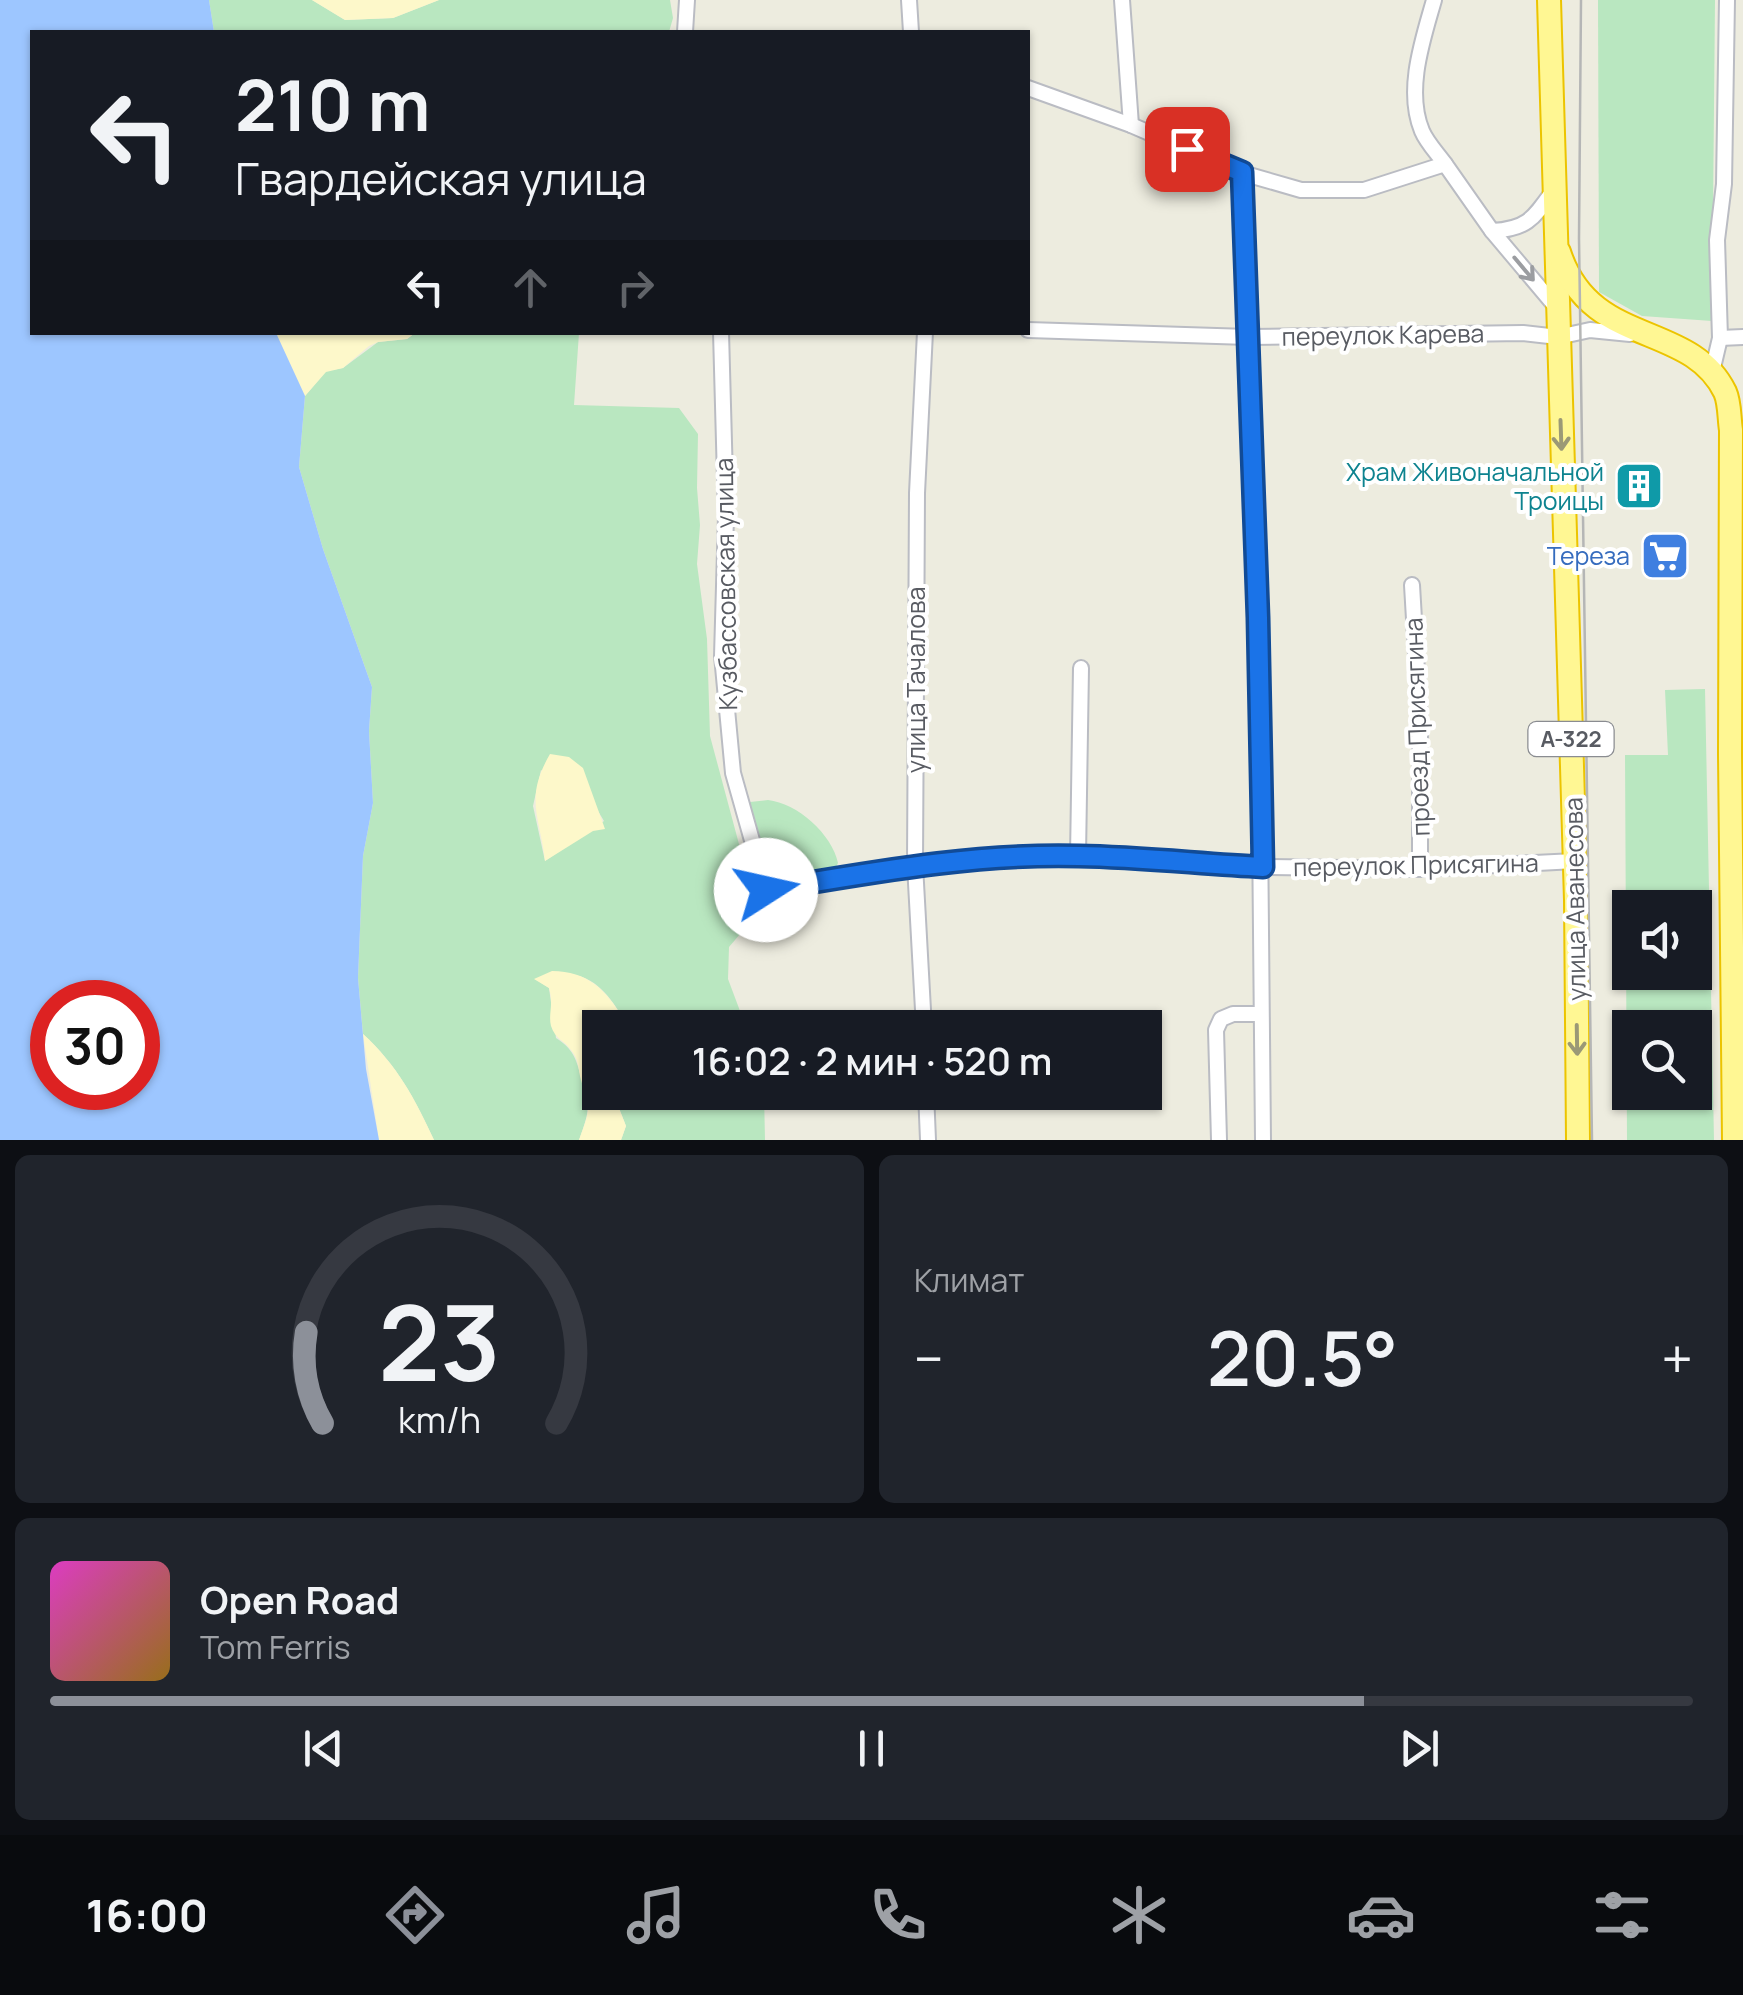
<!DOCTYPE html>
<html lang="ru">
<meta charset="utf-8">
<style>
:root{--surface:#171b24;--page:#20242c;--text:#f1f3f6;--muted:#9ea1a6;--line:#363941;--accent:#8c9099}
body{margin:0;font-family:Manrope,sans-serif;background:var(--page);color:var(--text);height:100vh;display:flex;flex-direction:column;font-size:38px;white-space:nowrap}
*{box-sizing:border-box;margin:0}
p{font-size:32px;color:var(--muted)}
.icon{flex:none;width:55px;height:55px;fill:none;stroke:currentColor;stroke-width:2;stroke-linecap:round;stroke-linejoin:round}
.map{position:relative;height:1140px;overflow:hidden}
.sheet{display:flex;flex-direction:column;gap:15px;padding:15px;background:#0d0f14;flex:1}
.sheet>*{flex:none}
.guide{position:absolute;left:30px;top:30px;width:1000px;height:305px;border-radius:0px;box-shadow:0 2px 8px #0004;background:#171b24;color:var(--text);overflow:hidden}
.controls{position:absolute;left:1612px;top:890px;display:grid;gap:20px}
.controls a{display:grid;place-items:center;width:100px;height:100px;border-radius:0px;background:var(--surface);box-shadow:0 2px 8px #0004;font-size:50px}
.speed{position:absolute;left:30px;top:980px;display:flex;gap:20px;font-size:50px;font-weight:700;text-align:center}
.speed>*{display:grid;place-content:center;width:130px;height:130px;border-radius:50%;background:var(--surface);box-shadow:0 2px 8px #0004;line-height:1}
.speed .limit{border:15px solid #d22;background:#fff;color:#111}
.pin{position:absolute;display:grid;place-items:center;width:85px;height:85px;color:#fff;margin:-42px;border-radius:20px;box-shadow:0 5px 15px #0006}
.me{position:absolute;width:110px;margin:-55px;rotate:80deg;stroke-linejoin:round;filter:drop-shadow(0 0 8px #0008)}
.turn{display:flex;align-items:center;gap:35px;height:210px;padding:0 40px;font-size:45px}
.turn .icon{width:130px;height:130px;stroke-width:2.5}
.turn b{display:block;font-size:70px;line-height:85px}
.lanes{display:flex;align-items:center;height:95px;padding:0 40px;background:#0003;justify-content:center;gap:50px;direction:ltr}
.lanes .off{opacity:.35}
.big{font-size:75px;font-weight:600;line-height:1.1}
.sheet .widget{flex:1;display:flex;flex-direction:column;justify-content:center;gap:15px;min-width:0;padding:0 35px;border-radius:15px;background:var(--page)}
.sheet .dial{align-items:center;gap:0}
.dial svg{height:260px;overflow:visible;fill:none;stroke:var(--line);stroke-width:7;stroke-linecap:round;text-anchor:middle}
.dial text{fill:var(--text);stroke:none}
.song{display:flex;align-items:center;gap:30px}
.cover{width:120px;height:120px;border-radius:15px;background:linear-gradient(135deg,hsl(310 70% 55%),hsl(40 70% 35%))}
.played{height:10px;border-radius:5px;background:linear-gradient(90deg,var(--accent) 80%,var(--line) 80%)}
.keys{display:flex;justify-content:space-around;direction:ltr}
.heat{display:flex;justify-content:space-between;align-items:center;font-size:55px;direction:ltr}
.sheet .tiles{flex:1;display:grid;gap:15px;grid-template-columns:1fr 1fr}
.widget:last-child{grid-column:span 2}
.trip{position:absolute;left:582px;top:1010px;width:580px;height:100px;border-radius:0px;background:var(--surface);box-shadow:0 2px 8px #0004;font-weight:600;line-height:100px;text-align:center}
.menu{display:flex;height:160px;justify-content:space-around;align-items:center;background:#090b0e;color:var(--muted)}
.menu .icon{width:70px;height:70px}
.menu .selected{color:var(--accent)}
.menu b{font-size:45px;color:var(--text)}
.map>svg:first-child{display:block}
.green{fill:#b9e7c0;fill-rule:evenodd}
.sand{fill:#fdf8ca}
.water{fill:#9dc6ff;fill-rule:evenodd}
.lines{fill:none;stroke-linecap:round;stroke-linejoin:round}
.minor-casing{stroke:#babcc3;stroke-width:18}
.trunk-casing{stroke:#ecc400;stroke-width:26}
.minor{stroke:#fff;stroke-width:14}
.trunk{stroke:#fff793;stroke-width:22}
.tram{stroke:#b5b6b6;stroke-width:2.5}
.oneway{stroke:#9b9da1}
.oneway2{stroke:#9b9976}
.route-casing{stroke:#114b97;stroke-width:25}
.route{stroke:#1a73e8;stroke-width:18}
.labels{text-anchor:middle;stroke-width:8;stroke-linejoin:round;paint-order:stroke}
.shield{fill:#fff;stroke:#8a8c91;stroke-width:2.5}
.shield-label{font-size:22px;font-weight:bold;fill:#585b62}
.street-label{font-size:25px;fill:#585b62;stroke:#fff}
.culture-label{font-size:25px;fill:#0d838f;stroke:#fff;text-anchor:end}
.shop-label{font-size:25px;fill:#366cbe;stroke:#fff;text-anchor:end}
</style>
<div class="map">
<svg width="1743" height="1140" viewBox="0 0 1743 1140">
<rect width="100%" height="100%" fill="#edecdf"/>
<g class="green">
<path d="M 209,0 L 312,0 L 345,20 L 393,18 L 439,0 L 670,0 L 673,18 L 669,32 L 214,32 Z"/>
<path d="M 1598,0 L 1715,0 L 1712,321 L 1642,316 L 1599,292 Z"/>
<path d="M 471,332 L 579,333 L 574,405 L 679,408 L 698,434 L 697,488 L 700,525 L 697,564 L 707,639 L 710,736 L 743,859 C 753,876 750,894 759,912 L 729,947 L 728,979 L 746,1027 L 625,1027 L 626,1023 C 603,983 583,964 535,979 L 549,988 L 556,1038 C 573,1049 576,1058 581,1077 C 589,1109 591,1107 579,1140 L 434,1140 C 415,1099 397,1065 363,1034 L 358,978 L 363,856 L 373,803 L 369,731 L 372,687 L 323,549 L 299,467 L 305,396 L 326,371 L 343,368 L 378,342 L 407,339 L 415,333 ZM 541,770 L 595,806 L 604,821 L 545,861 L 533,806 Z"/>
<path d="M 1705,689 L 1714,1140 L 1627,1140 L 1625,755 L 1668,755 L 1665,690 ZM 1630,908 L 1695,908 L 1695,972 L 1630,972 ZM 1630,1028 L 1695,1028 L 1695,1092 L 1630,1092 Z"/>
<path d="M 768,800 C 797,803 832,834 838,863 L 834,871 C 815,877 792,884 772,878 L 763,852 L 753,836 L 753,817 L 748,810 L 750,802 Z"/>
<path d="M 613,1093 L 764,1093 L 765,1140 L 621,1140 L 626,1126 Z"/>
</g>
<g class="sand">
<path d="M 312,0 L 439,0 L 393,18 L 345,20 Z"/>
<path d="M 276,333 L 415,333 L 407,339 L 378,342 L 369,346 L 343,368 L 326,372 L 305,396 Z"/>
<path d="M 550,754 L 569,757 L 583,768 L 605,829 L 593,831 L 545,861 C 540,816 524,799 550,754 Z"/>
<path d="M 552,971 C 590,971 609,993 626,1024 L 625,1027 L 600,1028 L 600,1092 L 613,1093 L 626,1126 L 621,1140 L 579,1140 C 591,1107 590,1111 581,1080 C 578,1069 579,1059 571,1050 C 564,1040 555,1039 551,1026 C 548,1014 554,1005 549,988 L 534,979 Z"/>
<path d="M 363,1034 C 397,1065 415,1099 434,1140 L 379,1140 Z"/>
</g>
<path class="water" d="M 0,0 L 209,0 L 214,32 L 32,32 L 32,332 L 276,333 L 305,396 L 299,467 L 323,549 L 372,687 L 369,731 L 373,803 L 363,856 L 358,978 L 366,1069 L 379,1140 L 0,1140 ZM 52,1002 L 138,1002 L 138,1088 L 52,1088 Z"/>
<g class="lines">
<g class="minor-casing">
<g id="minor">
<path d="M 909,0 L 911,32"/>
<path d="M 1122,0 L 1131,125"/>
<path d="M 1434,0 C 1423,39 1405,90 1422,131 C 1427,143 1438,154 1445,164"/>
<path d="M 685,32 L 687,0"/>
<path d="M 1028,88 L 1131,125 L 1242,173 L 1301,190 L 1364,190 L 1445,164 L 1492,231 L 1556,307"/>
<path d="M 1242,173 L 1258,618 L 1263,1140"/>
<path d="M 1492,231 C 1527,229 1533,219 1553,191"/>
<path d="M 1028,330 L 1248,337 L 1523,333 L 1558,337 L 1590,330 L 1630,334"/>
<path d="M 721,332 L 726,516 L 722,656 L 733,773 L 766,890"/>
<path d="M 1720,338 L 1743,337"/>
<path d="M 1712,372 L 1720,338 L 1717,240 L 1724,184 L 1727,0"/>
<path d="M 1412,585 L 1420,722 L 1420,869"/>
<path d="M 1078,856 L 1081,668"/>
<path d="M 739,908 L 766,890 L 915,865 L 1031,857 L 1078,856 L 1263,867 L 1420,869 L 1575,861"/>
<path d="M 924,1028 L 915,865 L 917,493 L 925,332"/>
<path d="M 926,1092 L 928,1140"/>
<path d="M 1219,1140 L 1216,1030 L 1221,1019 L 1233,1014 L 1261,1014"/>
</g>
</g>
<g class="trunk-casing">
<g id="trunk">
<path d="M 1549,0 L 1576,900 L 1578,1140"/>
<path d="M 1559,252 C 1590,349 1690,320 1725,392 C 1730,403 1729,418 1731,430 L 1730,754 L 1734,1140"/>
</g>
</g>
<use href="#minor" class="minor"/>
<use href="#trunk" class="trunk"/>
<path class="tram" d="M 1581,0 L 1579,238 L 1592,1140"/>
</g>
<defs><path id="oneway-shaft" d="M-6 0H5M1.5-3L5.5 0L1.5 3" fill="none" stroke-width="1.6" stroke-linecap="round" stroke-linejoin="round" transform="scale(2.5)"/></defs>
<use class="oneway" href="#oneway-shaft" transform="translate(1524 269) rotate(50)"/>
<g class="oneway2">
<use href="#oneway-shaft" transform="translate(1561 435) rotate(88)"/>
<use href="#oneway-shaft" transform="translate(1577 1040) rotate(89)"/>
</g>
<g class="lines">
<g class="route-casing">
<path id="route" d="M 766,890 C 869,873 974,853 1079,856 C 1140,857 1202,864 1263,867 L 1258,618 L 1242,172 L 1187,149"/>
</g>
<use href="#route" class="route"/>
</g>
<defs>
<g id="building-square" transform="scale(2.5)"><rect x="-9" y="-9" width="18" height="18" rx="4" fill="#0f9aa8" stroke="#fff"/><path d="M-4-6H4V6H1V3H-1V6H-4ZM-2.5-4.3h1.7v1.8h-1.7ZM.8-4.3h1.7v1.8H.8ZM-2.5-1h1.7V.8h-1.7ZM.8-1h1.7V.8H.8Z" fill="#fff"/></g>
<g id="supermarket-square" transform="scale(2.5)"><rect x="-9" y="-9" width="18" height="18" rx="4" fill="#3f7fe0" stroke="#fff"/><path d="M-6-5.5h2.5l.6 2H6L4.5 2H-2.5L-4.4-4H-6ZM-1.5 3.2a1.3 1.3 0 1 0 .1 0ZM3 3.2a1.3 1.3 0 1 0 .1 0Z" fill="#fff"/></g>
</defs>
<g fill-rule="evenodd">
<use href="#building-square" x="1639" y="486"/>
<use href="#supermarket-square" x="1665" y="556"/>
</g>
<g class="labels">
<rect class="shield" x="1528.5" y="722" width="85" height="34" rx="8"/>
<g class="shield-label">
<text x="1571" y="747">А-322</text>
</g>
<g class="street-label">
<text transform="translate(1383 335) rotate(-1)" y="9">переулок Карева</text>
<text transform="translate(726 584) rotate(-91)" y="9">Кузбассовская улица</text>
<text transform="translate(916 680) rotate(-90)" y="9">улица Тачалова</text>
<text transform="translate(1417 727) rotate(-92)" y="9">проезд Присягина</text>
<text transform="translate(1416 865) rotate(-1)" y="9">переулок Присягина</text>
<text transform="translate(1575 899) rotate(-91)" y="9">улица Аванесова</text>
</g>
<g class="culture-label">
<text x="1604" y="481">Храм Живоначальной<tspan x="1604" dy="29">Троицы</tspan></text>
</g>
<g class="shop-label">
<text x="1630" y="565">Тереза</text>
</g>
</g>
</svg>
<div class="controls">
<a><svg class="icon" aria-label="sound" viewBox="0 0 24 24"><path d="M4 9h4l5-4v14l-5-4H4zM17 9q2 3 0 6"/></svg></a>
<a><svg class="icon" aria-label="search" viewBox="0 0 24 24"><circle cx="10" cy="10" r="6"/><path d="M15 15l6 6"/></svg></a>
</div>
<div class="speed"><div class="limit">30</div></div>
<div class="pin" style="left:1187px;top:149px;background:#d93025"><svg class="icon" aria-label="arrive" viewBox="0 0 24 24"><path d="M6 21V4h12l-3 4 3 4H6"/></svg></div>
<svg class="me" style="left:766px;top:890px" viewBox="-20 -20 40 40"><circle r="19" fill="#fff"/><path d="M0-13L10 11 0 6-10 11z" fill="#1a73e8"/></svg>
<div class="trip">16:02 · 2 мин · 520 m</div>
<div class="guide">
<div class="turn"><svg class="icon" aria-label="left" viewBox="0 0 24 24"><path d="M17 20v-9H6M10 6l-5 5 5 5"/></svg><div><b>210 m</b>Гвардейская улица</div></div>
<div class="lanes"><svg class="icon" aria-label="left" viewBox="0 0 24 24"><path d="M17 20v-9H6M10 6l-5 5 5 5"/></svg><svg class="icon off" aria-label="ahead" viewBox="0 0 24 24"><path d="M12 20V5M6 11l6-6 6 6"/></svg><svg class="icon off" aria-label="right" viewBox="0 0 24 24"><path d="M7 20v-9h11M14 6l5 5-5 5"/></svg></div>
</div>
</div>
<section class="sheet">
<div class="tiles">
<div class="widget dial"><svg viewBox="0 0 100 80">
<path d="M14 69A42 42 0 1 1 86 69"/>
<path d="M14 69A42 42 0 0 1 9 41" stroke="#8c9099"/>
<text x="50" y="56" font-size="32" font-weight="700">23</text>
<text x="50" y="72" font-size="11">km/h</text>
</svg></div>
<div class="widget"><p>Климат</p>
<div class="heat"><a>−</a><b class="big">20.5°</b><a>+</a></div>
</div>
<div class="widget">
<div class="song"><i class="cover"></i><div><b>Open Road</b><p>Tom Ferris</p></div></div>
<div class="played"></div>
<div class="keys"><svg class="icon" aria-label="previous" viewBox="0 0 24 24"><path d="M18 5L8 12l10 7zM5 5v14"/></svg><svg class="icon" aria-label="pause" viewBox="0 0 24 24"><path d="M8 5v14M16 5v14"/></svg><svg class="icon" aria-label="next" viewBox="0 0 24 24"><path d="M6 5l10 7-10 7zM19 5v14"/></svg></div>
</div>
</div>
</section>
<nav class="menu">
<b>16:00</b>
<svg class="icon selected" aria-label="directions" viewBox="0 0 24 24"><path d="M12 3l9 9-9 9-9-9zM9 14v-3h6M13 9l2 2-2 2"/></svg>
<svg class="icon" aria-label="music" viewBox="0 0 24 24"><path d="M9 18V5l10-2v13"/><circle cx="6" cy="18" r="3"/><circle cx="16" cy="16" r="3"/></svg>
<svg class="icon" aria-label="phone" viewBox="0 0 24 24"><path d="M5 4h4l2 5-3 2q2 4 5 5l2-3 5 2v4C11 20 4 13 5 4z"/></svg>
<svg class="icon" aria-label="climate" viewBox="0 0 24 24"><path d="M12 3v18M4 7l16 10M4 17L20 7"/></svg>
<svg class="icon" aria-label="car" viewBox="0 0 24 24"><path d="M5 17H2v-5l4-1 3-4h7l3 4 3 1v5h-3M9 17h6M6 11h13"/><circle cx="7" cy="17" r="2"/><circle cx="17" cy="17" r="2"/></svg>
<svg class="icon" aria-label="filters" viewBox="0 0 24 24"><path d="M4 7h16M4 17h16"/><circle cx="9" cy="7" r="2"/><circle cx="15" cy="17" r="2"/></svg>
</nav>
